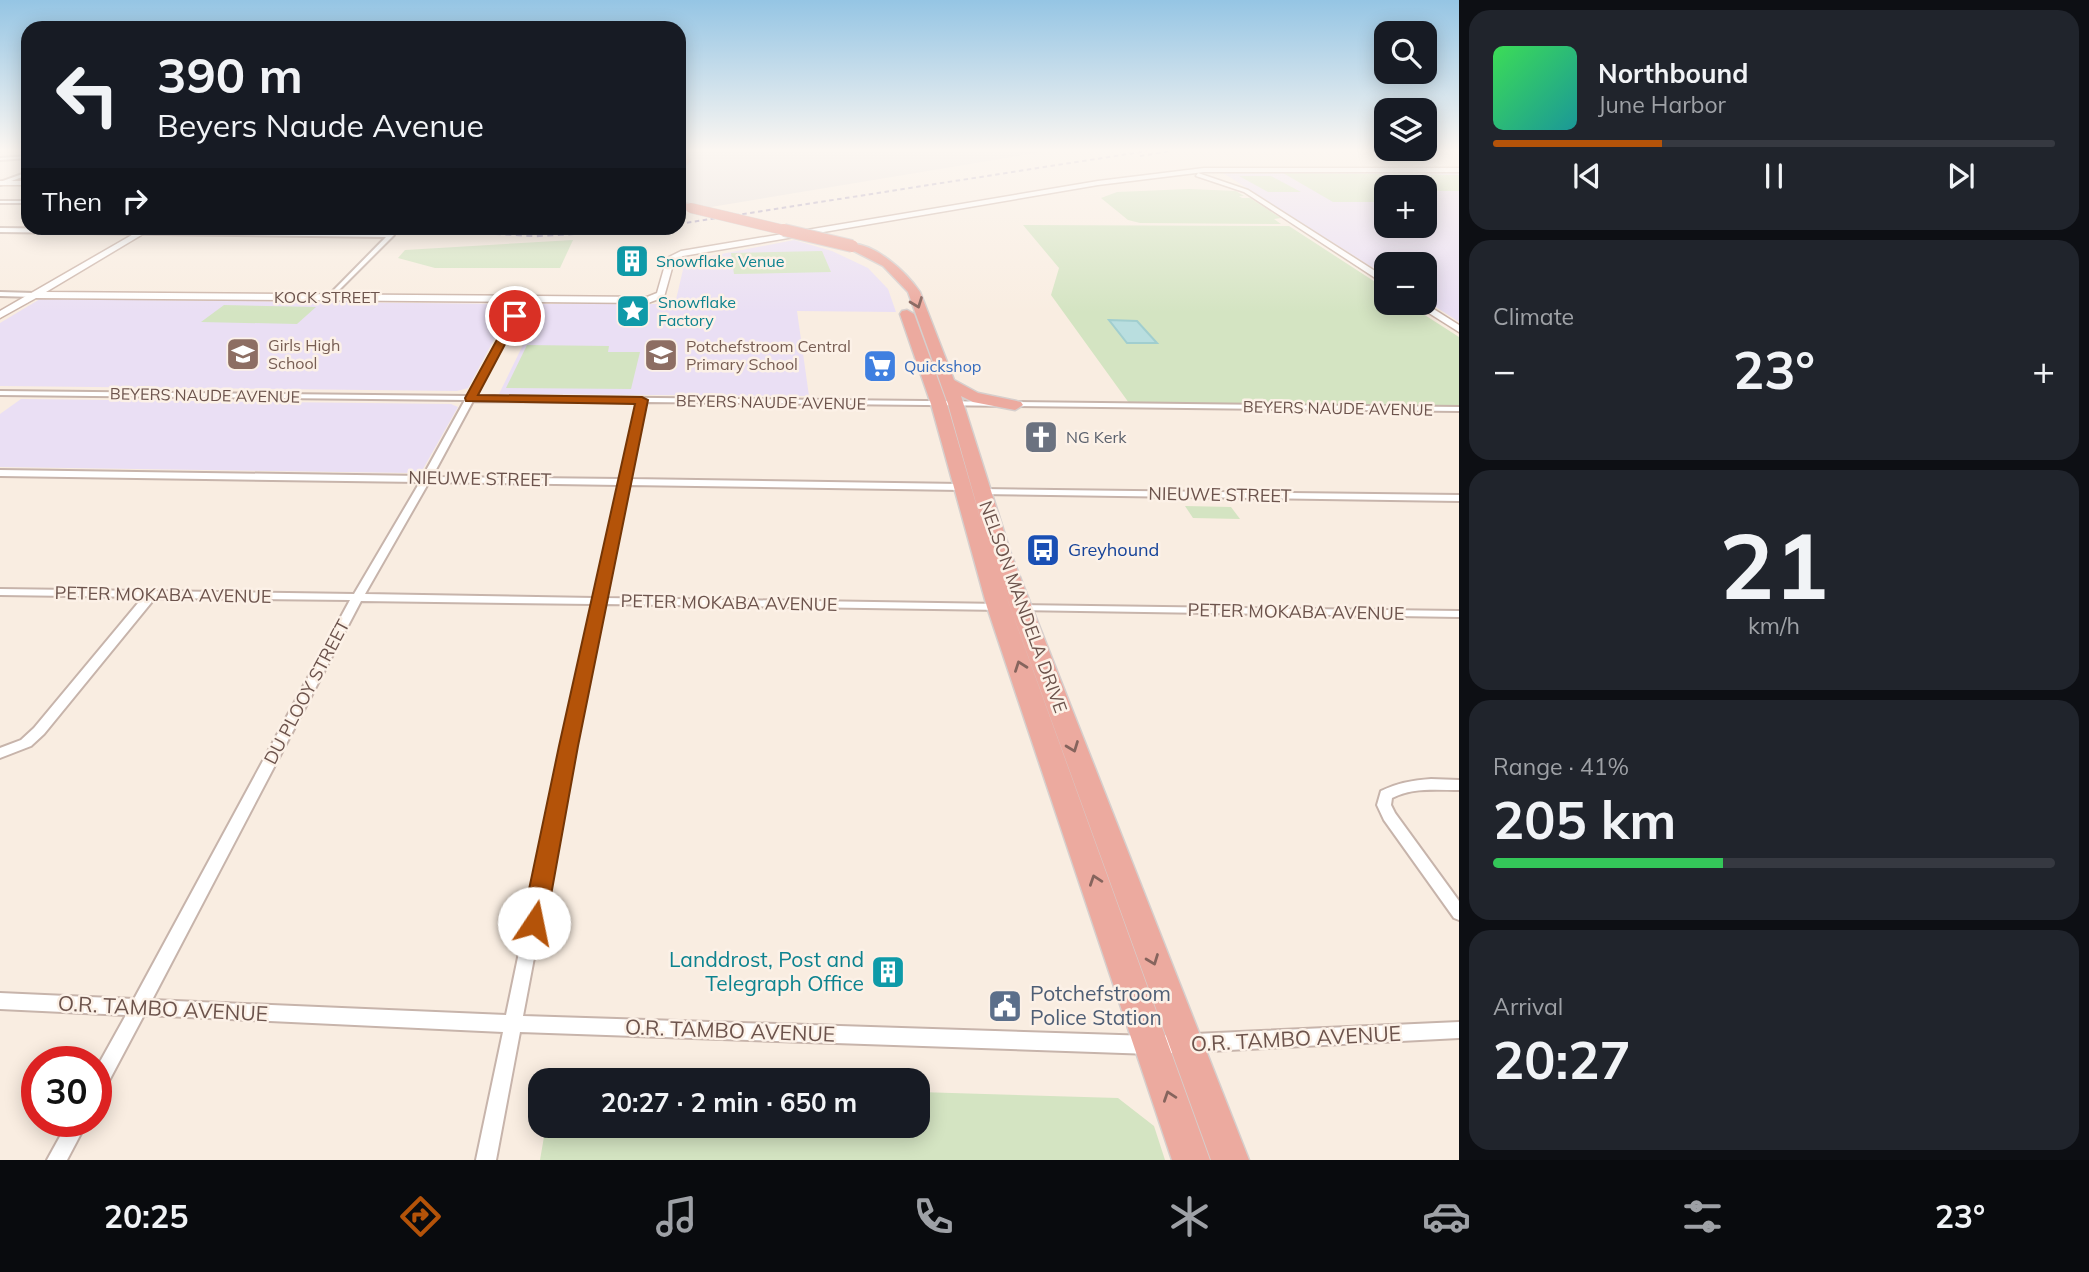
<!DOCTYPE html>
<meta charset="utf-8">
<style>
:root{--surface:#171b24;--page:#20242c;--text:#f1f3f6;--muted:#9ea1a6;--line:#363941;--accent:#b45309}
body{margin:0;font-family:Mulish,sans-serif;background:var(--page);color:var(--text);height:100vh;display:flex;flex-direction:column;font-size:26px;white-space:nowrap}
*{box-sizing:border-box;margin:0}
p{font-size:23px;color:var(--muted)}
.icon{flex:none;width:38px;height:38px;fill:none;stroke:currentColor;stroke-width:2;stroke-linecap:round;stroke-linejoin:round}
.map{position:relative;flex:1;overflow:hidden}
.panel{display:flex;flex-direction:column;gap:10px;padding:10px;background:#0d0f14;width:630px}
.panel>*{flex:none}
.top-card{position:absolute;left:21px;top:21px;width:665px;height:214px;border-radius:21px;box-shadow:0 4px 18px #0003;background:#171b24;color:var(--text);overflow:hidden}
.buttons{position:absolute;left:1374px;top:21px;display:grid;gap:14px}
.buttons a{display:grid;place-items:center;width:63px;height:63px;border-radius:14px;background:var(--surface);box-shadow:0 4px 18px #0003;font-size:35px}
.speed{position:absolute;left:21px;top:1046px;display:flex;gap:14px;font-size:35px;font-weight:700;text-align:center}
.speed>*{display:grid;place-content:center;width:91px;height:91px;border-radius:50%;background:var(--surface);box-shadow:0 4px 18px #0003;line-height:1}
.speed .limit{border:10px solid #d22;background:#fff;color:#111}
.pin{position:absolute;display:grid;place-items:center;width:60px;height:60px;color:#fff;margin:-30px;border:4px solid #fff;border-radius:50%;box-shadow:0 2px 7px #0007}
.me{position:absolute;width:77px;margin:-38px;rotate:11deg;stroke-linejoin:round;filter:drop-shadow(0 0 5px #0008)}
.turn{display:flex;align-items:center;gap:24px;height:147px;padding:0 21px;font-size:32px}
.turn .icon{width:91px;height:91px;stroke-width:2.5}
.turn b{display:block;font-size:49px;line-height:60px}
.then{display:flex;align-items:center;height:66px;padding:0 21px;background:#0003;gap:14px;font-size:26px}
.big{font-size:52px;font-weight:700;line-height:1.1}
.panel .card{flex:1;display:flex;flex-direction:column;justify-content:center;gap:10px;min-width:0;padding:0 24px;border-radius:21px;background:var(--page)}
.panel .dial{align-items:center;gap:0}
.dial b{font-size:91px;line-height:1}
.song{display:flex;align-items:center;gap:21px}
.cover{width:84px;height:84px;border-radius:10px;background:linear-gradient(135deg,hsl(130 70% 55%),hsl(180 70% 35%))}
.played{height:7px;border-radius:4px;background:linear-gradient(90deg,var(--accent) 30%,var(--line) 30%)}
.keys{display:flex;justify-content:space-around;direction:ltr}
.heat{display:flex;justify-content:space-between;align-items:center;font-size:38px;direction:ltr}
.charge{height:10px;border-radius:5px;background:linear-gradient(90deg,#34c759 41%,var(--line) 0)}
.trip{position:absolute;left:528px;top:1068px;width:402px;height:70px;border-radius:21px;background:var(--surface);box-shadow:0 4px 18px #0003;font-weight:700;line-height:70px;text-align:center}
.tab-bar{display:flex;height:112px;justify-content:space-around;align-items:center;background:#090b0e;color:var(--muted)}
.tab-bar .icon{width:49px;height:49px}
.tab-bar .current{color:var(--accent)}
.tab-bar b{font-size:32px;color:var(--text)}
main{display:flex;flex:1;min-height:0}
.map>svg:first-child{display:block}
.industrial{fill:#e8e0dc}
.education{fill:#eadff4;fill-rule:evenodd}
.green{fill:#d4e4c2}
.water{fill:#b9dedf;stroke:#a1cecf;stroke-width:2}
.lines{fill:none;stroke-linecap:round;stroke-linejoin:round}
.street-casing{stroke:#c7b4ab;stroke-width:4}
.secondary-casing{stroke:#ccb5aa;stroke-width:3}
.highway-casing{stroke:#d6cfcd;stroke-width:3}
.street{fill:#fff;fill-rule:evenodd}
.secondary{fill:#fff;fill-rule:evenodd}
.highway{fill:#ecaa9f;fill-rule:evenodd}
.rail-far1{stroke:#afa3bf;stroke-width:2;stroke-dasharray:4.5 3.5;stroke-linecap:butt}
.rail{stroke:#afa3bf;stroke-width:2.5;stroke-dasharray:6 4.5;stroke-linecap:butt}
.highway-bridge-far1-casing{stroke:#d6cfcd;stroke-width:11;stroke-linecap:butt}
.highway-bridge-casing{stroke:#d6cfcd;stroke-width:14;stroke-linecap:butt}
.highway-bridge-far1{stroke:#ecaa9f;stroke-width:10}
.highway-bridge{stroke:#ecaa9f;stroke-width:12}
.oneway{stroke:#86645d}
.route{fill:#b45309;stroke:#753606;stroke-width:2}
.labels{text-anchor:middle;stroke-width:5;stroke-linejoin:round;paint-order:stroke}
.far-culture-label{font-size:16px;fill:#0d838f;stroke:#fcf1e7;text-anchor:start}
.far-street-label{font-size:16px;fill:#6c534c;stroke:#fcf1e7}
.far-education-label{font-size:16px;fill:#785e54;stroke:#fcf1e7;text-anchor:start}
.far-shop-label{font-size:16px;fill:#366cbe;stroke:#fcf1e7;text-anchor:start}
.far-worship-label{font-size:16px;fill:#5b616d;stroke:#fcf1e7;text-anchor:start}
.street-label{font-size:18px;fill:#6c534c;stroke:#fcf1e7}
.transit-label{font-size:18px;fill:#164399;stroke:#fcf1e7;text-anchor:start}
.near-culture-label{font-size:21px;fill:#0d838f;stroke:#fcf1e7;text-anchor:end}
.near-service-label{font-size:21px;fill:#4e5e75;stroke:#fcf1e7;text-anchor:start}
.near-street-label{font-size:21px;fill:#6c534c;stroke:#fcf1e7}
</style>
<main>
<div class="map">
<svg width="1459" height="1160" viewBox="0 0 1459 1160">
<rect width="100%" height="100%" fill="#f9ede1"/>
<path class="industrial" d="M 679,151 L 1048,151 L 705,208 L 679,203 Z"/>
<g class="education">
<path d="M 1227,171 L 1459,172 L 1459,322 L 1425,300 L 1424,264 L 1386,264 L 1386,276 L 1223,173 ZM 1386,187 L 1424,187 L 1424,226 L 1386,226 Z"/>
<path d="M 794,240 L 832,251 L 868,268 L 888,289 L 896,312 L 797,311 L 809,396 L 499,394 L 543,304 L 675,304 L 685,261 Z"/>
<path d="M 40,299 L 507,304 L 512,306 L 468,388 L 457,391 L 0,386 L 0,323 Z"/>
<path d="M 21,399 L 451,404 L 458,407 L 423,469 L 411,473 L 0,467 L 0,414 Z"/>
</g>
<g class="green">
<path d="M 1283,173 L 1380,174 L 1407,187 L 1386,187 L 1386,202 L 1333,202 Z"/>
<path d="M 1390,174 L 1459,175 L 1459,191 L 1425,191 L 1424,187 L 1417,187 Z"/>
<path d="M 1239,176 L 1271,176 L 1301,192 L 1268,192 Z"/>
<path d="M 1189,189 L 1236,191 L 1244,196 L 1239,196 L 1242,198 L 1250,198 L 1281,218 L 1274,219 L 1281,224 L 1140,223 L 1128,220 L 1101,198 L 1117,192 Z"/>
<path d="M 1023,225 L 1289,226 L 1386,289 L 1386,303 L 1406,303 L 1459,337 L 1459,406 L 1129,403 L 1051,295 L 1059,268 Z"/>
<path d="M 573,240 L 560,268 L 435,268 L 398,258 L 405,250 Z"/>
<path d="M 822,251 L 831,272 L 734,274 L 731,253 Z"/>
<path d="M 224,305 L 316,307 L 297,324 L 201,322 Z"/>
<path d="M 527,345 L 609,346 L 608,352 L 640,352 L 631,389 L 506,388 Z"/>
<path d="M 1185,506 L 1231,507 L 1240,519 L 1193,518 Z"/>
<path d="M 919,1092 L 1118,1098 L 1154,1126 L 1165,1160 L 540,1160 L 546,1125 L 919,1125 Z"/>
</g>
<path class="water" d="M 1109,320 L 1137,321 L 1157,343 L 1127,343 Z"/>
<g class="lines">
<g class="street-casing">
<g id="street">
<path d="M 28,156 L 28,158 L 0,160 L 0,158 Z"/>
<path d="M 28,172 L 28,175 L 0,185 L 0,182 Z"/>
<rect x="0" y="201" width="28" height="2"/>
<path d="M 0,228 L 391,233 L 394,235 L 330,299 L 327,297 L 328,296 L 386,237 L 0,232 Z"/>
<path d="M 0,292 L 34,293 L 37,295 L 34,297 L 0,296 Z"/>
<path d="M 524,297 L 527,299 L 475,396 L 1459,407 L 1459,411 L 645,402 L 630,479 L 961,484 L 966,487 L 961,490 L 628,485 L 605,598 L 1002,604 L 1007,607 L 1002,610 L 604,604 L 574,746 L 523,1016 L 1151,1036 L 1459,1022 L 1459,1038 L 1151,1054 L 520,1032 L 496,1160 L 476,1160 L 503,1032 L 144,1015 L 102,1094 L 96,1097 L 96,1069 L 126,1015 L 0,1009 L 0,993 L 134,999 L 350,600 L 155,598 L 44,734 L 31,746 L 0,758 L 0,748 L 21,740 L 34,728 L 143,597 L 0,595 L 0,589 L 354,594 L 420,482 L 0,476 L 0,470 L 423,476 L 465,400 L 0,395 L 0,391 L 468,396 L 521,299 ZM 473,401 L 638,402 L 621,479 L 432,477 ZM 429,482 L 619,485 L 594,598 L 365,594 ZM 361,601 L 593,604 L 562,746 L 506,1015 L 152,1000 Z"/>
<path d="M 981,489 L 1459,495 L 1459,501 L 978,494 L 976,492 L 978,490 Z"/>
<path d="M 1018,605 L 1459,611 L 1459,617 L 1014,610 L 1013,608 L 1014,606 Z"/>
<path d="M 1431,779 L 1459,780 L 1459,790 C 1437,790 1413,787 1392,798 L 1391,805 L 1395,813 L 1459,901 L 1459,920 L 1454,918 L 1384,820 L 1377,805 L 1381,791 C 1397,783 1413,780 1431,779 Z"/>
<path d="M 68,1122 L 87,1122 L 67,1160 L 47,1160 Z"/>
</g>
</g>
<g class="secondary-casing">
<g id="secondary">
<path d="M 1204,168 L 1459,168 L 1459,172 L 1204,172 L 1098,185 L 683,256 L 674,261 L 664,297 L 648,303 L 36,298 L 0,318 L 0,311 L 144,228 L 153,228 L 46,292 L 647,297 L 657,293 L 667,258 L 681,251 L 1098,181 Z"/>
<path d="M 1198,173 L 1248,190 L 1386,278 L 1386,285 L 1244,192 L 1196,176 Z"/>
<rect x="0" y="181" width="28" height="4"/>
<path d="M 1413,303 L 1424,303 L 1459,325 L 1459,332 Z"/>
</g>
</g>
<g class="highway-casing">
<g id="highway">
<path d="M 682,154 L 688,154 L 690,161 L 679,174 Z"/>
<path d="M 679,201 L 694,206 L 696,208 L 691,211 L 679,207 Z"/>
<path d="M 848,244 C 874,241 907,273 920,292 L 954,380 L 978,393 L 1021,402 L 1023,405 L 1015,410 L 973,402 L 961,396 L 1011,554 L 1249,1160 L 1211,1160 L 999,576 L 1210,1160 L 1172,1160 L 987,607 L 931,404 L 900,314 L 902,311 L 907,310 L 914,314 L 947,404 L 984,531 L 948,404 L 908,292 L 883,266 L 848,248 Z"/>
</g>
</g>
<use href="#street" class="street"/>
<use href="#secondary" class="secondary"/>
<use href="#highway" class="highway"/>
<g class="rail-far1">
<path d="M 1140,156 L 1171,151"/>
<path d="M 679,224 L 1147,151"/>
<path d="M 415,228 L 448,232"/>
<path d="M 622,232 L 658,228"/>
</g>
<path class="rail" d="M 432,230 L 536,236 L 640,230"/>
<g class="highway-bridge-far1-casing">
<path id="highway-bridge-far1" d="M 691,208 L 792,232"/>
</g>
<g class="highway-bridge-casing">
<path id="highway-bridge" d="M 784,230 L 852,246"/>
</g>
<use href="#highway-bridge-far1" class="highway-bridge-far1"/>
<use href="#highway-bridge" class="highway-bridge"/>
</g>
<defs><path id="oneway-chevron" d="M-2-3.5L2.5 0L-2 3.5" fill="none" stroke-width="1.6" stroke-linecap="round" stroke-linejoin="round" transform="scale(1.75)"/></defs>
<g class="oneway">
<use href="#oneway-chevron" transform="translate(917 303) rotate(69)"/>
<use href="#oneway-chevron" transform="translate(1020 666) rotate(-110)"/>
<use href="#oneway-chevron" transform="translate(1073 747) rotate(69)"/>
<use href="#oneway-chevron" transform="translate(1095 880) rotate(-109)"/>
<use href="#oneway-chevron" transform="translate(1153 960) rotate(69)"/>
<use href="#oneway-chevron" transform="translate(1169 1096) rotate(-109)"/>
</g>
<linearGradient id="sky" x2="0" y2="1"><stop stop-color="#95c5e4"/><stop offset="0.48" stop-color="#fcf7f2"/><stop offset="1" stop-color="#fcf7f2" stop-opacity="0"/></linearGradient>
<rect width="1459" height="313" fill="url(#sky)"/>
<path class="route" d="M 515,313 L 520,316 L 478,395 L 642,397 L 648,400 L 578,746 L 546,923 L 542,930 L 534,933 L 526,930 L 522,923 L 559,746 L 635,404 L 466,401 L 465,398 L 510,316 Z"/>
<defs>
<g id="building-square" transform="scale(1.75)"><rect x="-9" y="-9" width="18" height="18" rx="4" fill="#0f9aa8" stroke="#fcf1e7"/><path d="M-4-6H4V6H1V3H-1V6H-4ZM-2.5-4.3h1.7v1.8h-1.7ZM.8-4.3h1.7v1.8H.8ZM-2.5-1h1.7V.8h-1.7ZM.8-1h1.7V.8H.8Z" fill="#fff"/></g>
<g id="sight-square" transform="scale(1.75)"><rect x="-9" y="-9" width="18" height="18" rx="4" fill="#0f9aa8" stroke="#fcf1e7"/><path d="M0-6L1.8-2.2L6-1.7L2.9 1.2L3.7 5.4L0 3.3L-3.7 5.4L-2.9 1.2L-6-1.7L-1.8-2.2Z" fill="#fff"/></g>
<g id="school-square" transform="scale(1.75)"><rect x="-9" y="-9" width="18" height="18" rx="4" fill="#8d6e63" stroke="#fcf1e7"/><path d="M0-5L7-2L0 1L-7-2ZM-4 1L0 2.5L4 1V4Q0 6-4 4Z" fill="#fff"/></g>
<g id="supermarket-square" transform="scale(1.75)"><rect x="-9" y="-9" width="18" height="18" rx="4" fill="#3f7fe0" stroke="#fcf1e7"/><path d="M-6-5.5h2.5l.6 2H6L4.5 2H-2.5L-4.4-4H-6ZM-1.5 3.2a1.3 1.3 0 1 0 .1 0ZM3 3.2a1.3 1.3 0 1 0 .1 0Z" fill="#fff"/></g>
<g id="church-square" transform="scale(1.75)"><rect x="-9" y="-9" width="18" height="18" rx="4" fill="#6b7280" stroke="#fcf1e7"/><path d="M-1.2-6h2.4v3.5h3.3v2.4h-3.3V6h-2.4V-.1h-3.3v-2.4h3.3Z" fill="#fff"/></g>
<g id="bus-square" transform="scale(1.75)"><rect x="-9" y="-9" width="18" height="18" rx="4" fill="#1a4fb4" stroke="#fcf1e7"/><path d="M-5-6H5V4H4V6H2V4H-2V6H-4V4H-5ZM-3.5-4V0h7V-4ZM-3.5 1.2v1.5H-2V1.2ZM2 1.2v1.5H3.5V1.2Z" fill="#fff"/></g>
<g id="civic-square" transform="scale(1.75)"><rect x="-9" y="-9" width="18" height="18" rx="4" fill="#5c6f8a" stroke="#fcf1e7"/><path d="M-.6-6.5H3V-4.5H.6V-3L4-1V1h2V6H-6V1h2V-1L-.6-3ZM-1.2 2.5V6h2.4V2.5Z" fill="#fff"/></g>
</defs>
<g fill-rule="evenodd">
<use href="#building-square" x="632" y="261"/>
<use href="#sight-square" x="633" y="311"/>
<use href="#school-square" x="243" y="354"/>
<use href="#school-square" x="661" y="355"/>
<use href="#supermarket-square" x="880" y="366"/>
<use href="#church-square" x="1041" y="437"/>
<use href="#bus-square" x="1043" y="550"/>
<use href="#building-square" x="888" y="972"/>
<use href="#civic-square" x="1005" y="1006"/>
</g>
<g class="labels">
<g class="far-culture-label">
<text x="656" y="267">Snowflake Venue</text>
<text x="658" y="308">Snowflake<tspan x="658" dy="18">Factory</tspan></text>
</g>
<g class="far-street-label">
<text x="327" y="303">KOCK STREET</text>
<text transform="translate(205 395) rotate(1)" y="6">BEYERS NAUDE AVENUE</text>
<text transform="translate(771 402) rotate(1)" y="6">BEYERS NAUDE AVENUE</text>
<text transform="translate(1338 408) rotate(1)" y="6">BEYERS NAUDE AVENUE</text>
</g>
<g class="far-education-label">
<text x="268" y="351">Girls High<tspan x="268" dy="18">School</tspan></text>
<text x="686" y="352">Potchefstroom Central<tspan x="686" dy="18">Primary School</tspan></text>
</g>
<g class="far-shop-label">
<text x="904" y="372">Quickshop</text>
</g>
<g class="far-worship-label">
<text x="1066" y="443">NG Kerk</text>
</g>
<g class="street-label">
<text transform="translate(480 479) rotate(1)" y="6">NIEUWE STREET</text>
<text transform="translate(1220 495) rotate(1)" y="6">NIEUWE STREET</text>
<text transform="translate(163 595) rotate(1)" y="6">PETER MOKABA AVENUE</text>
<text transform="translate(729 603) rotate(1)" y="6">PETER MOKABA AVENUE</text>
<text transform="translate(1023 607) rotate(70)" y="6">NELSON MANDELA DRIVE</text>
<text transform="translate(1296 612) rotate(1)" y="6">PETER MOKABA AVENUE</text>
<text transform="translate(307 692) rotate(-62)" y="6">DU PLOOY STREET</text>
</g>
<g class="transit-label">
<text x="1068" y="556">Greyhound</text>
</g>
<g class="near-culture-label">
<text x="864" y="967">Landdrost, Post and<tspan x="864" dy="24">Telegraph Office</tspan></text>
</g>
<g class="near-service-label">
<text x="1030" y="1001">Potchefstroom<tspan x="1030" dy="24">Police Station</tspan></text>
</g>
<g class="near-street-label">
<text transform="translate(163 1009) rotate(3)" y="7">O.R. TAMBO AVENUE</text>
<text transform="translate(730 1031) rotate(2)" y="7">O.R. TAMBO AVENUE</text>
<text transform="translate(1296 1039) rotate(-3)" y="7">O.R. TAMBO AVENUE</text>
</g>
</g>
</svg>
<div class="buttons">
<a><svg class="icon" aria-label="search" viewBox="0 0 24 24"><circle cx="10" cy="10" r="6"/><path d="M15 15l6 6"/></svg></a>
<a><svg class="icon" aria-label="layers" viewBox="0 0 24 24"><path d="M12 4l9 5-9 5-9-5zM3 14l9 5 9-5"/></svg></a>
<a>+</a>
<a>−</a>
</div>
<div class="speed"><div class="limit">30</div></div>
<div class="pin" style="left:515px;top:316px;background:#d93025"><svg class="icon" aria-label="arrive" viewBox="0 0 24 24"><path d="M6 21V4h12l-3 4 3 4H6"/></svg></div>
<svg class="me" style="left:534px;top:923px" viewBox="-20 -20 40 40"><circle r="19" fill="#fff"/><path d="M0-13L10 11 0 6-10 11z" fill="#b45309"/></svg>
<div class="trip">20:27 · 2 min · 650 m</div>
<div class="top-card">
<div class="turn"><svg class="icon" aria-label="left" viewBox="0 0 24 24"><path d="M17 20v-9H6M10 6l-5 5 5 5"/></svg><div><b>390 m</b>Beyers Naude Avenue</div></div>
<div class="then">Then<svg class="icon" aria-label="right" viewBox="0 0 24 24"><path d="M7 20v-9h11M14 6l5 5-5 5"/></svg></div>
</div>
</div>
<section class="panel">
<div class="card">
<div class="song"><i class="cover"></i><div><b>Northbound</b><p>June Harbor</p></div></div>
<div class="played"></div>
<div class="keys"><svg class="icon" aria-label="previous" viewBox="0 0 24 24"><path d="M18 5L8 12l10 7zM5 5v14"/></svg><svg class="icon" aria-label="pause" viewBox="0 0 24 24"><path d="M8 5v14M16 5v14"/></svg><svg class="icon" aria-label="next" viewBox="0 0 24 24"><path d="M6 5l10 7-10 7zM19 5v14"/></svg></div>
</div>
<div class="card"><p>Climate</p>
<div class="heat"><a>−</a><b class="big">23°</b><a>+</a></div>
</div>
<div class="card dial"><b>21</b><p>km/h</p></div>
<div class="card"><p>Range · 41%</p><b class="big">205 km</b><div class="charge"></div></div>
<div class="card"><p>Arrival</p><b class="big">20:27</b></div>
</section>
</main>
<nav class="tab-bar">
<b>20:25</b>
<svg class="icon current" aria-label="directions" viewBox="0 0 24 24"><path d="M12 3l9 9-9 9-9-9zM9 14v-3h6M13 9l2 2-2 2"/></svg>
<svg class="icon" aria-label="music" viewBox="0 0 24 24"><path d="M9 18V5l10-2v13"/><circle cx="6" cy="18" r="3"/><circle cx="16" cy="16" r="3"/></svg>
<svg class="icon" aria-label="phone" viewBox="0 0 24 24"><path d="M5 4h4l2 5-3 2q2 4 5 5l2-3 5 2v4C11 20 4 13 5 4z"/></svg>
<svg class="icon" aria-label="climate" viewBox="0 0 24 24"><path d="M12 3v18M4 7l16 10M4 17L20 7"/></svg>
<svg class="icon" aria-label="car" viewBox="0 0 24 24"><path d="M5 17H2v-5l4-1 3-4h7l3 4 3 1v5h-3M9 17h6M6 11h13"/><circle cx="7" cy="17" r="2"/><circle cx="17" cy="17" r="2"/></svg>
<svg class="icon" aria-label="filters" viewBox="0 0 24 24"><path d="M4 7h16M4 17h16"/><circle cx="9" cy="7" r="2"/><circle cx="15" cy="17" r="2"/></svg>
<b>23°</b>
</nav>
